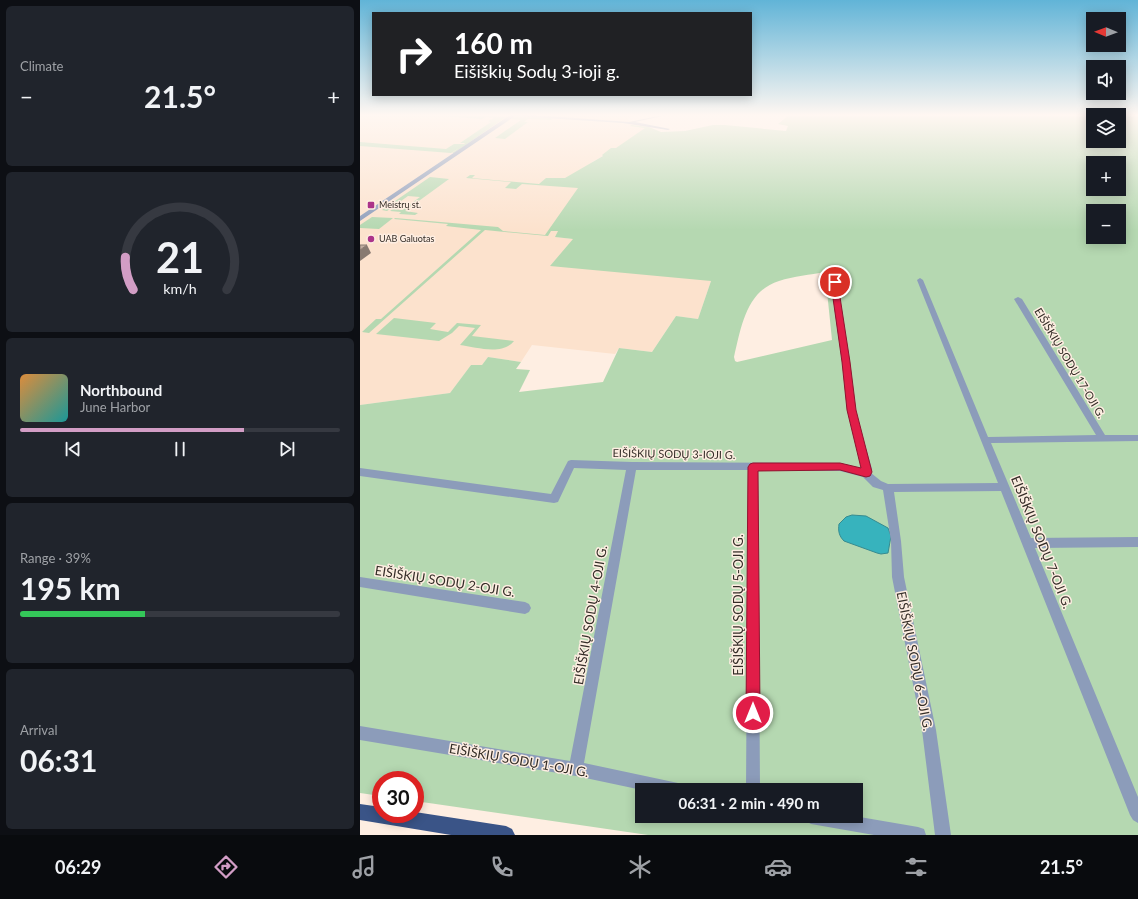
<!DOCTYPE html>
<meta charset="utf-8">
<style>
:root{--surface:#171b24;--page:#20242c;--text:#f1f3f6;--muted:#9ea1a6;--line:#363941;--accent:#d29dc5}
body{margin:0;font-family:Lato,sans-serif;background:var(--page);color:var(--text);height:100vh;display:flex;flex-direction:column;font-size:15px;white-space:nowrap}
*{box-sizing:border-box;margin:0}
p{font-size:13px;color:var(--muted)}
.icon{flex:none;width:22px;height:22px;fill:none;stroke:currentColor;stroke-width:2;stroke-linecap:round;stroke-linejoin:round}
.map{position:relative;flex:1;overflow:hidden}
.side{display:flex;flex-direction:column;gap:6px;padding:6px;background:#0d0f14;width:360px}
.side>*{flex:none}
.banner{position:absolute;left:12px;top:12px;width:380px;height:84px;border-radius:0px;box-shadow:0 2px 10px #0003;background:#202124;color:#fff;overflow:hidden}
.needle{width:26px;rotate:271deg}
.controls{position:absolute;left:726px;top:12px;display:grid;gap:8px}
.controls a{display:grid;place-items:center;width:40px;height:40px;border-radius:0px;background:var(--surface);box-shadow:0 2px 10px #0003;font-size:20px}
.speed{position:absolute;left:12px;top:771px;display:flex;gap:8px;font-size:20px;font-weight:700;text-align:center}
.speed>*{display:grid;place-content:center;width:52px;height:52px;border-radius:50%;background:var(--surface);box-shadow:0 2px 10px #0003;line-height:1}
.speed .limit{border:6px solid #d22;background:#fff;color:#111}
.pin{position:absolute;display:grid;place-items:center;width:34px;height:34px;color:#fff;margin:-17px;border:2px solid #fff;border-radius:50%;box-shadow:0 1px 4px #0007}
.me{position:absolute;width:44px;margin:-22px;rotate:0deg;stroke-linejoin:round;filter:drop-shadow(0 0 3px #0008)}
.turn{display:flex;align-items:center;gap:14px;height:84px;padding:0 16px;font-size:18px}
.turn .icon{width:52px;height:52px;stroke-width:2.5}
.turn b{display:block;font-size:28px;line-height:34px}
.big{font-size:30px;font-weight:700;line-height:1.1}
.side .widget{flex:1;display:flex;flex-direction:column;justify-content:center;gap:6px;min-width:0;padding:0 14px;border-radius:6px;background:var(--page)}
.side .dial{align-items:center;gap:0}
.dial svg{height:104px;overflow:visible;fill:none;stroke:var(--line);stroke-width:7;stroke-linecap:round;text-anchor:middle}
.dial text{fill:var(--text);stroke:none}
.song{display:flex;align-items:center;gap:12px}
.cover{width:48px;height:48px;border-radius:6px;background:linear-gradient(135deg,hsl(30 70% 55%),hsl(180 70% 35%))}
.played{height:4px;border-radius:2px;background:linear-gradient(90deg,var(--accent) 70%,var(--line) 70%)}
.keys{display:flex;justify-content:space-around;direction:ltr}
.heat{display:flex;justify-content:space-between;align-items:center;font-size:22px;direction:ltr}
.charge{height:6px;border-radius:3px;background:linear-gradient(90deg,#34c759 39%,var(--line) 0)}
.trip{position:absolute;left:275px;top:783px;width:228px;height:40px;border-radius:0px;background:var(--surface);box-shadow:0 2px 10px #0003;font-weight:700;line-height:40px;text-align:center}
.tabs{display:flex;height:64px;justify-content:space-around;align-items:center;background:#090b0e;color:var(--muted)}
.tabs .icon{width:28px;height:28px}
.tabs .on{color:var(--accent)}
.tabs b{font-size:18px;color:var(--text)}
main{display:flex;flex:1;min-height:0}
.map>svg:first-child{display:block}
.built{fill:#fce2cd}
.green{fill:#b5d8b1;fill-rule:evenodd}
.water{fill:#37b3bd;stroke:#368b90}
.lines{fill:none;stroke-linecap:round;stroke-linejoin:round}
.street{fill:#8c9cba;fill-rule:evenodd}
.primary{fill:#3a5487;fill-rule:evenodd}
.shaded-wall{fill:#887a71}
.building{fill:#c2aea1;stroke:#887a71}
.route{fill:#e11d48;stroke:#92132f}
.poi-dot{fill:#ac348a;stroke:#feeee2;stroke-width:1.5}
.labels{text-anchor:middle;stroke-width:3;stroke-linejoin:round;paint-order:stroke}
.far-poi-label{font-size:9px;fill:#342d27;stroke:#feeee2;text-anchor:start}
.street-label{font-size:11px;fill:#342d27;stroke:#feeee2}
.near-street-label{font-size:13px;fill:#342d27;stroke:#feeee2}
</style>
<main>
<section class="side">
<div class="widget"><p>Climate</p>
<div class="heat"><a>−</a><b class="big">21.5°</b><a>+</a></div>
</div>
<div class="widget dial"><svg viewBox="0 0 100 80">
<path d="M14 69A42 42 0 1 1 86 69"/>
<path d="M14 69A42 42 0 0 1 8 44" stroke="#d29dc5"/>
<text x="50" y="56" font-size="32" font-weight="700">21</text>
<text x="50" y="72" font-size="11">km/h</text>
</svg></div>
<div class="widget">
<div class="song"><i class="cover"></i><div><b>Northbound</b><p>June Harbor</p></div></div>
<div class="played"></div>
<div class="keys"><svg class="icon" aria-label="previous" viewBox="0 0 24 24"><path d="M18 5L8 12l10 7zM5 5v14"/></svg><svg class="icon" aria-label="pause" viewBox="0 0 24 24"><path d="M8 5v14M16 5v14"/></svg><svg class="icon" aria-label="next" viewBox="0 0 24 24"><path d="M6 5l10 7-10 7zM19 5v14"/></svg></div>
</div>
<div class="widget"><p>Range · 39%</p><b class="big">195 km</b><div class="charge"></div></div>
<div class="widget"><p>Arrival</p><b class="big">06:31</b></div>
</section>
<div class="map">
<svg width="778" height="835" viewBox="0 0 778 835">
<rect width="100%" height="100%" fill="#feeee2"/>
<path class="built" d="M 0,114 L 274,114 L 268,120 L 289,127 L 265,144 L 232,162 L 221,188 L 191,231 L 199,231 L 196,237 L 213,239 L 351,281 L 338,319 L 316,316 L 292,352 L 259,348 L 255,354 L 172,345 L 161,362 L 128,357 L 122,365 L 111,365 L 90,393 L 0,405 Z"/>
<g class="green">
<path d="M 86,114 L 146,117 L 94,153 L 92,153 L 99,148 L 91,153 L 0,146 L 0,142 L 86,149 L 94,144 L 104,144 L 105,143 L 100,143 L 131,122 L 128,121 L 134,118 L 127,117 L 119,120 L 120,119 L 85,116 L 88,114 Z"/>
<path d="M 424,114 L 778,114 L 778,835 L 288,835 L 55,801 L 55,780 L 21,780 L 21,796 L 0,793 L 0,405 L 90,393 L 111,365 L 122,365 L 128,357 L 161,362 L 156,369 L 170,370 L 159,392 L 243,382 L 259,348 L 292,352 L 316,316 L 338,319 L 351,281 L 190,266 L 213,239 L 195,237 L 198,231 L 191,231 L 188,236 L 125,230 L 9,333 L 2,332 L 16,319 L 21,319 L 121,230 L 86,226 L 88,224 L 34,219 L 35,218 L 138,227 L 143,231 L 185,235 L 218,188 L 162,184 L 156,189 L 145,188 L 151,182 L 106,178 L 110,175 L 115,175 L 112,178 L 179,184 L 186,178 L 205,178 L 243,156 L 242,155 L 251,148 L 256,148 L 285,128 L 270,126 L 271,125 L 289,127 L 301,132 L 325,131 L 353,125 L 365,125 L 426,131 L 428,126 L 418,124 L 428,116 ZM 733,115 L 759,115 L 759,141 L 733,141 ZM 733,163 L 759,163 L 759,189 L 733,189 ZM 733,211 L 759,211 L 759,237 L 733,237 ZM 465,272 L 472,340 L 377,362 L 375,361 L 374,357 C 381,328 386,291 419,281 C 434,276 450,275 465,272 ZM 282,790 L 496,790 L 496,816 L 282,816 Z"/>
<path d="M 155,116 L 191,118 L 192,120 L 168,119 L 164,122 L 168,122 L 145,139 L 135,138 L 161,120 L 151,119 Z"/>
<path d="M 70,177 L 89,179 L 45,211 L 58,213 L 55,215 L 39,214 L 41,212 L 30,211 L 33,209 L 42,210 L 60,197 L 48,196 L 27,211 L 22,210 Z"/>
<path d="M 12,217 L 33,218 L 19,229 L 0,228 L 0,225 Z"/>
<path d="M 34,318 L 76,323 L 70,329 L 88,332 L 97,323 L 121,325 L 112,336 L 154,341 C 142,356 116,347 100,345 L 115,328 L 99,326 L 92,333 L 79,341 L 16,334 Z"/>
</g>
<path class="water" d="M 492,515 L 506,516 L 528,528 L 531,536 L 528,553 L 521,554 L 517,553 L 484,541 C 479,536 478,531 479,524 L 486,517 Z"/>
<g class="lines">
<g class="street">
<path d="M 147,114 L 161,114 L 269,122 L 308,114 L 307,115 L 275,122 L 310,129 L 308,130 L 263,123 L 155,116 L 0,221 L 0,216 L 150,115 Z"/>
<path d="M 560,278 L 563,280 L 628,437 L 736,435 L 654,299 L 658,297 L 662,299 L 745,435 L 778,435 L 778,441 L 631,443 L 671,538 L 778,537 L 778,547 L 675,548 L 778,797 L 778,823 L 773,820 L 770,815 L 641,491 L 534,492 L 541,541 L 544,577 L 576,730 L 591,835 L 575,835 L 562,730 L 532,577 L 531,541 L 523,490 L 513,487 L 503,477 L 480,471 L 398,470 L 400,790 L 386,790 L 388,470 L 276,470 L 224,763 L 318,783 L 323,785 L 325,790 L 282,790 L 216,776 L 0,740 L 0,726 L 210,761 L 266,470 L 214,468 L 198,502 L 194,503 L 0,476 L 0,468 L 191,494 L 208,461 L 211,460 L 272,462 L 480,463 L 502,469 L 487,410 L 482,362 L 471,285 L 479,279 L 482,281 L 478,286 L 490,362 L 495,410 L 512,469 L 511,473 L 521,481 L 528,484 L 638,483 L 557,280 Z"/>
<path d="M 0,577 L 165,602 L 169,604 L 171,608 L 169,612 L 165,614 L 0,587 Z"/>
<path d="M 443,816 L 494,816 L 558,827 L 564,829 L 566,835 L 514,835 L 451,824 L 446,821 Z"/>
</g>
<path class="primary" d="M 0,804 L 21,807 L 21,814 L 55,814 L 55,812 L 146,826 L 152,829 L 155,835 L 91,835 L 0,820 Z"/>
</g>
<path class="shaded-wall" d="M 7,245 L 11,253 L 0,261 L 0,250 Z"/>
<path class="building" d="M 0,245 L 7,245 L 0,250 Z"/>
<linearGradient id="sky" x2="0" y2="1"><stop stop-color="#61b4d7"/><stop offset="0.5" stop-color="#fff7f2"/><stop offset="1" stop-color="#fff7f2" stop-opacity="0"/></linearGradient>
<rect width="778" height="230" fill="url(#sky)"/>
<path class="route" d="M 475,280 L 479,282 L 478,284 L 490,362 L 496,410 L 512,472 L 510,476 L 506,477 L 480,470 L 398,471 L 400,713 L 398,718 L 393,720 L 388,718 L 386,713 L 388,467 L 390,464 L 393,463 L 480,463 L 501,468 L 487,410 L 482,362 L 471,284 L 473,281 Z"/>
<g class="poi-dot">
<rect x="7" y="201" width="8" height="8" rx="2"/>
<circle cx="11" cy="239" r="4"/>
</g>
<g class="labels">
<g class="far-poi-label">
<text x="19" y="208">Meistrų st.</text>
<text x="19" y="242">UAB Galuotas</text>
</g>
<g class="street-label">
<text transform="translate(710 363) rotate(59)" y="4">EIŠIŠKIŲ SODŲ 17-OJI G.</text>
<text transform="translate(314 454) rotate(1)" y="4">EIŠIŠKIŲ SODŲ 3-IOJI G.</text>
</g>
<g class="near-street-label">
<text transform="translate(682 542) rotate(68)" y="5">EIŠIŠKIŲ SODŲ 7-OJI G.</text>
<text transform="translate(85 581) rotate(9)" y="5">EIŠIŠKIŲ SODŲ 2-OJI G.</text>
<text transform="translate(378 605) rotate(-90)" y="5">EIŠIŠKIŲ SODŲ 5-OJI G.</text>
<text transform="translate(230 615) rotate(-80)" y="5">EIŠIŠKIŲ SODŲ 4-OJI G.</text>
<text transform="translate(555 661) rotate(79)" y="5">EIŠIŠKIŲ SODŲ 6-OJI G.</text>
<text transform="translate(159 760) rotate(10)" y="5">EIŠIŠKIŲ SODŲ 1-OJI G.</text>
</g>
</g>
</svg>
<div class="controls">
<a><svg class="needle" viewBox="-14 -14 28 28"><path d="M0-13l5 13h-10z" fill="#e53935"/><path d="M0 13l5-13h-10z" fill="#9ea1a6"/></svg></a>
<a><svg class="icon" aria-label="sound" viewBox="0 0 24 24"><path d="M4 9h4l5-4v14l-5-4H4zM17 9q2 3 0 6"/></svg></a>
<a><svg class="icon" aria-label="layers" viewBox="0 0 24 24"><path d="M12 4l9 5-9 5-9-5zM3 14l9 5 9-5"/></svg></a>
<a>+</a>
<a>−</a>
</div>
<div class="speed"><div class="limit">30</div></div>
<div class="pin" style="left:475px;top:282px;background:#d93025"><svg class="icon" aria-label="arrive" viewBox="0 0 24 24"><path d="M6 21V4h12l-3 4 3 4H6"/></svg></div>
<svg class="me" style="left:393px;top:713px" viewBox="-20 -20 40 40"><circle r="17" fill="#e11d48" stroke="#fff" stroke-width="3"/><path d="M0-11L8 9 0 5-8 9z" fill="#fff"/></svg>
<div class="trip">06:31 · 2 min · 490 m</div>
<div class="banner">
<div class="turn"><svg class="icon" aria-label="right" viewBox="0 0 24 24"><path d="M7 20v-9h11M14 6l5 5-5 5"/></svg><div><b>160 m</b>Eišiškių Sodų 3-ioji g.</div></div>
</div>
</div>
</main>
<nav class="tabs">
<b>06:29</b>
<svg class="icon on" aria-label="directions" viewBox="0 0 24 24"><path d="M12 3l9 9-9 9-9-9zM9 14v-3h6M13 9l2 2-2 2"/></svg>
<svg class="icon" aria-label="music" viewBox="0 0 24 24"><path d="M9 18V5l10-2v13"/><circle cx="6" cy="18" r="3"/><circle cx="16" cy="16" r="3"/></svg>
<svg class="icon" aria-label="phone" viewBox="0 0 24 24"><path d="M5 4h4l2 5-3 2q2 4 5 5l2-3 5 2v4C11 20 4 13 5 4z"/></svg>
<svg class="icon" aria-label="climate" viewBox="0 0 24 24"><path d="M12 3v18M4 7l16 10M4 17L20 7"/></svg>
<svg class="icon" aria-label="car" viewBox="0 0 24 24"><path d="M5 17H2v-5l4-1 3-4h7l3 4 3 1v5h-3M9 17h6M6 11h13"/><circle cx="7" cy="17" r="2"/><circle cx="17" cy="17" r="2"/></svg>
<svg class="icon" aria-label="filters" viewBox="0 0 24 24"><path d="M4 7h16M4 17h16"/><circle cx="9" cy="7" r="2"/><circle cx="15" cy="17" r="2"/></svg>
<b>21.5°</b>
</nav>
